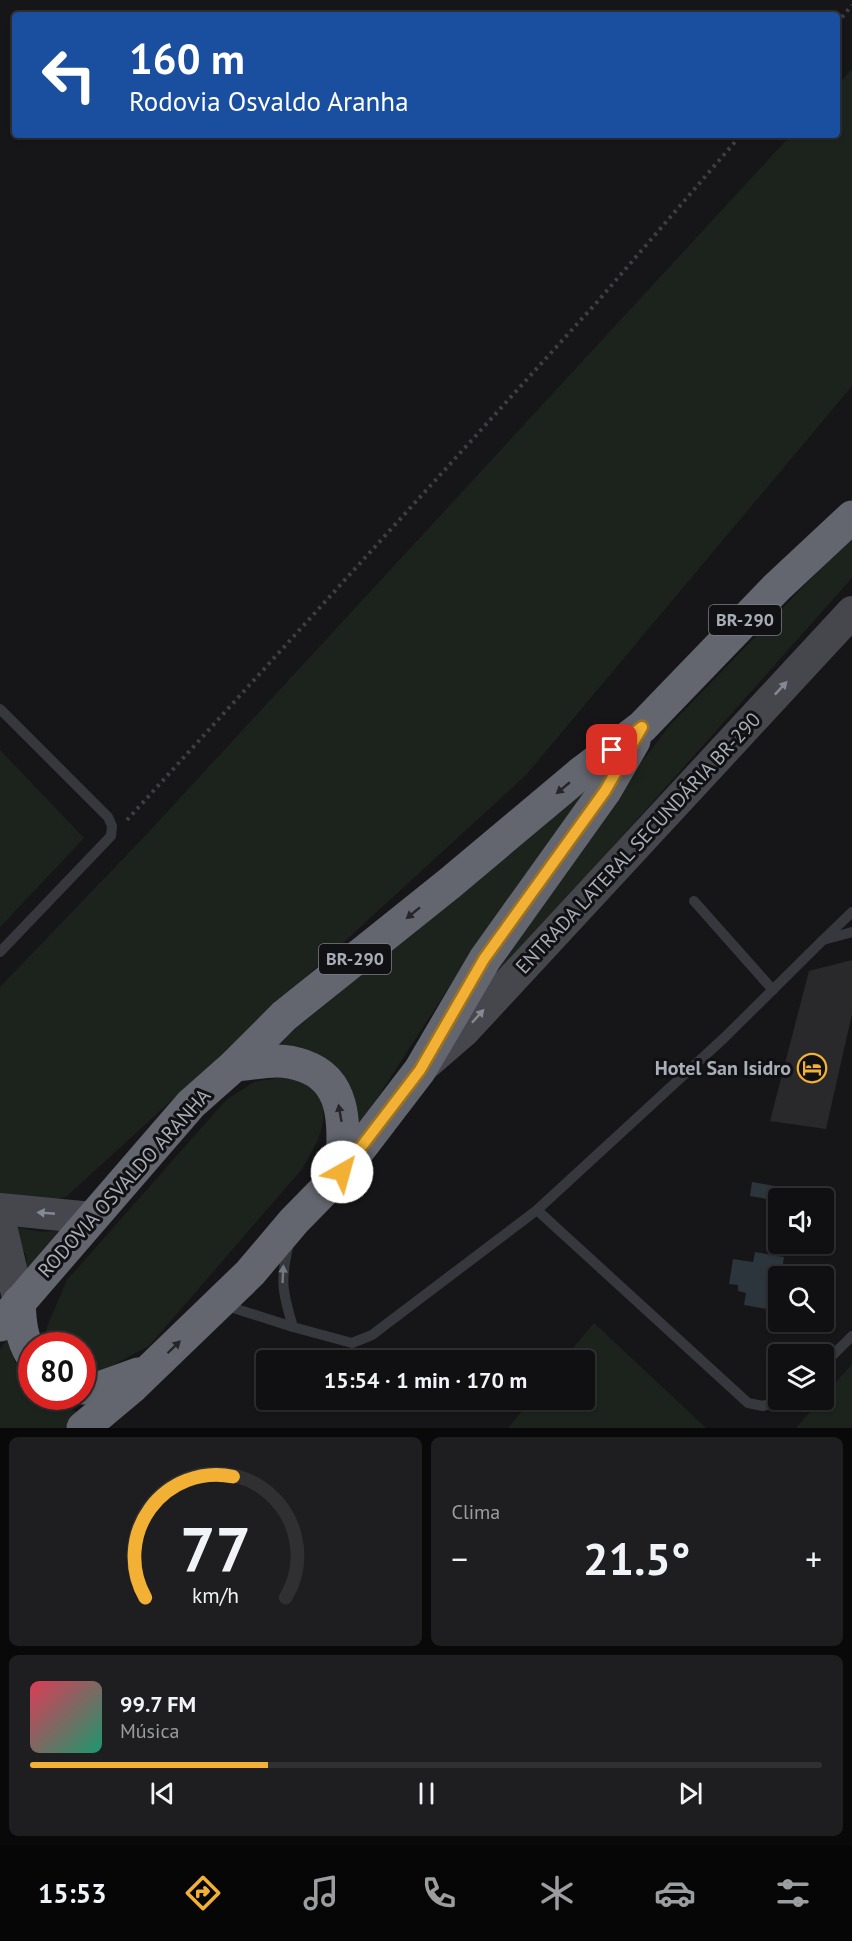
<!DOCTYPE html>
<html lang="pt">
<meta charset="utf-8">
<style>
:root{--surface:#101012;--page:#1e1e20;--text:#f1f3f6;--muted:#9c9d9f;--line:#303032;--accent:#f2b134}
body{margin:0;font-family:"PT Sans",sans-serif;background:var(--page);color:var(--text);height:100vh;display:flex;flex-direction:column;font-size:22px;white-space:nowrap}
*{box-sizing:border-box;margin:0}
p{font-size:20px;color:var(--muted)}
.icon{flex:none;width:33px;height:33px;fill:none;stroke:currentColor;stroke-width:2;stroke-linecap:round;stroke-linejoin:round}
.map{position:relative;height:1428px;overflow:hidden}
.details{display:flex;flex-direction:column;gap:9px;padding:9px;background:#09090a;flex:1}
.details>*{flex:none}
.banner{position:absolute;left:12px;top:12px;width:828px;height:126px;border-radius:6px;box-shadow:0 2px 4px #0004,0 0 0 2px var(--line);background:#1a4fa0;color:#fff;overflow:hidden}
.buttons{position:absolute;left:768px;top:1188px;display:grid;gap:12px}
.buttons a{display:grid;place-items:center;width:66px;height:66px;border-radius:6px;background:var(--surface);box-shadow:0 2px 4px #0004,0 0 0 2px var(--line);font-size:30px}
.speed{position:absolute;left:18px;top:1332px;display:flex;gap:12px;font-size:30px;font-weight:700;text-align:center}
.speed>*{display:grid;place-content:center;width:78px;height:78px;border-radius:50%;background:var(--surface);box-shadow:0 2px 4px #0004,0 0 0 2px var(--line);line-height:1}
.speed .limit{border:9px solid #d22;background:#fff;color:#111}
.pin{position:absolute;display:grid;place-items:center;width:51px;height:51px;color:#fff;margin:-26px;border-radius:12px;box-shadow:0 3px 9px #0006}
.me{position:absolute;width:66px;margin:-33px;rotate:38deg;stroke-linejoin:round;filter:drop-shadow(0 0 4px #0008)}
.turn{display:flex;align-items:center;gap:21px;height:126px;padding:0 18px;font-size:27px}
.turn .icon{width:78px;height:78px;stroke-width:2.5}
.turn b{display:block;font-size:42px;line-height:51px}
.big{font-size:45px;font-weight:600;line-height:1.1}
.details .card{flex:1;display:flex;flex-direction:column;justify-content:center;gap:9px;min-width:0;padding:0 21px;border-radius:9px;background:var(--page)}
.details .dial{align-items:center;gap:0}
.dial svg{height:156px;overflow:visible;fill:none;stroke:var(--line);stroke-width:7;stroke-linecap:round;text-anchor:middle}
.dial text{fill:var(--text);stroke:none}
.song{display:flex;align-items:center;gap:18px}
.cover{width:72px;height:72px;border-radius:9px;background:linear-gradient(135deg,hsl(350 70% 55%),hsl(160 70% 35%))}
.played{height:6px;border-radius:3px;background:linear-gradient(90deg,var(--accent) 30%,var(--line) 30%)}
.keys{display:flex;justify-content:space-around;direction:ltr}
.heat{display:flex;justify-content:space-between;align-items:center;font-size:33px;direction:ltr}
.details .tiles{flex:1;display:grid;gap:9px;grid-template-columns:1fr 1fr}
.card:last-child{grid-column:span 2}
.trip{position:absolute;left:256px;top:1350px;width:339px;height:60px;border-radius:6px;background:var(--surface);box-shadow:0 2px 4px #0004,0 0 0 2px var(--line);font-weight:600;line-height:60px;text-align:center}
.dock{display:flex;height:96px;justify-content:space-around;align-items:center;background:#060607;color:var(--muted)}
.dock .icon{width:42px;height:42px}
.dock .on{color:var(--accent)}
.dock b{font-size:27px;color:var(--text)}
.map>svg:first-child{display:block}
.green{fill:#1c231d}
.water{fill:#2c353c}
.building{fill:#29292c}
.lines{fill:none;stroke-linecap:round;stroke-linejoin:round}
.path{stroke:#3d3f44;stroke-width:4;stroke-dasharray:3 4.5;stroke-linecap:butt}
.lane{stroke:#37383d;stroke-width:10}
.secondary{stroke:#45474d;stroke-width:32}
.highway{stroke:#63666e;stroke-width:33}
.oneway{fill:#858993}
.oneway2{fill:#26262a}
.oneway3{fill:#757881}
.route-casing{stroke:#9d7322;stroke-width:15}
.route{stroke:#f2b134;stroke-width:10}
.labels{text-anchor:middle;stroke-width:6;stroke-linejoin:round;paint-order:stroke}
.shield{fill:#111113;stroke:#7b7e86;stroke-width:1.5}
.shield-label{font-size:18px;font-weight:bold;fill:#a8adb8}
.street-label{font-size:20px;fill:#a8adb8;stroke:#111113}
.poi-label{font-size:20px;font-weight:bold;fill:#a8adb8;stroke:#111113;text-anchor:end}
</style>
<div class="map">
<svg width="852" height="1428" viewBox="0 0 852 1428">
<rect width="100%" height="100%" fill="#161618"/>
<g class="green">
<path d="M 852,69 L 852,386 L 526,775 L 66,1197 L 36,1203 L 0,1193 L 0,987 L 145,836 L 791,135 L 837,135 L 837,86 Z"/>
<path d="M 852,536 L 852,578 L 448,1032 L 631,775 L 671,724 Z"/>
<path d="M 0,750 L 84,838 L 0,927 Z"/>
<path d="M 606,763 L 479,941 L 357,1129 L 276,1045 L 397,945 Z"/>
<path d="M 295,1075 C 301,1080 309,1084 314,1090 C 336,1114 315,1147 302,1169 L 149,1346 L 100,1372 L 83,1373 L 82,1346 L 48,1345 L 46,1329 L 67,1280 L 226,1100 L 254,1082 Z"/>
<path d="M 9,1226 L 41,1232 L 67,1230 L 28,1278 L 26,1255 Z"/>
<path d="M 594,1323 L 706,1428 L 508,1428 L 531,1400 L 585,1400 L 585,1360 L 563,1360 Z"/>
<path d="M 8,1337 L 15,1362 L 31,1386 L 32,1396 L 47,1397 L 81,1414 L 65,1428 L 0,1428 L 0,1350 Z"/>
<path d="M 852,1364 L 852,1428 L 796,1428 L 821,1400 L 824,1400 L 824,1396 Z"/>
</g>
<g class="water">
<path d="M 752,1182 L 792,1189 L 791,1198 L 778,1198 L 778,1201 L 750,1196 Z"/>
<path d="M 755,1252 L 784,1257 L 782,1270 L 801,1273 L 800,1276 L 778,1276 L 778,1302 L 774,1302 L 773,1310 L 744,1305 L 746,1293 L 738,1291 L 738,1285 L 729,1284 L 733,1259 L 753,1262 Z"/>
</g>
<path class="building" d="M 852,960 L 852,1014 L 826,1129 L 770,1121 L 809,971 Z"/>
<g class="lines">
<g class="path">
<path d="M 837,23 L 852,5"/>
<path d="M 127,820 L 598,301 L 741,135"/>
</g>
<g class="lane">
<path d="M 0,709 L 108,817 L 112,826 L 111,836 L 0,952"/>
<path d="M 694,901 L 773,990"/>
<path d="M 824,939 L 852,912"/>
<path d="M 537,1210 L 748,1403 L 763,1406 L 781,1400"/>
<path d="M 289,1243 C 280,1280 282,1291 293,1327"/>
<path d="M 224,1305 L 293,1327 L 352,1343 L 372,1335 L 537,1210 L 724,1038 L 823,940 L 852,932"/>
<path d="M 824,1364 L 852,1336"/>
</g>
<g class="secondary">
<path d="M 427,1063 L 464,1031 L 852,612"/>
<path d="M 0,1209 L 92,1218"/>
<path d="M 0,1222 L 19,1302"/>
</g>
<g class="highway">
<path d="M 235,1065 C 249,1064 263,1061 277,1061 C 286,1061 296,1063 304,1066 C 350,1082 343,1132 342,1172"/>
<path d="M 19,1302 C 20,1322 21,1338 32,1356"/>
<path d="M 0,1325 L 191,1104 L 235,1065 L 284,1016 L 450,883 L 581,773 L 642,727 L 776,588 L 852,517"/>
<path d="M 82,1388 L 102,1387 L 138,1374"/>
<path d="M 83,1428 L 133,1386 L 250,1273 L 294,1221 L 342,1172 L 420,1070 L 485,959 L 605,791 L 634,741"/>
</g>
</g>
<defs><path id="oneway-solid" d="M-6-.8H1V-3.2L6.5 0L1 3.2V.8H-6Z" transform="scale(1.5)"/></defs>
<g class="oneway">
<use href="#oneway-solid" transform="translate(781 688) rotate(-47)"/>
<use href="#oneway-solid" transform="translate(478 1016) rotate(-48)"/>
<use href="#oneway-solid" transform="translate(46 1213) rotate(-175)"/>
</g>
<g class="oneway2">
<use href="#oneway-solid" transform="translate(563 788) rotate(140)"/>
<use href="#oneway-solid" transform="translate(413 913) rotate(141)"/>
<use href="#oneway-solid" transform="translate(340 1113) rotate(-100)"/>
<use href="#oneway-solid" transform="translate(174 1347) rotate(-44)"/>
</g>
<use class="oneway3" href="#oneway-solid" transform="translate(283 1274) rotate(-87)"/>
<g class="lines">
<g class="route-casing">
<path id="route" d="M 342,1172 L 420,1070 L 484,959 L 605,791 L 642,727 L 612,750"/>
</g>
<use href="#route" class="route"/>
</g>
<defs>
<g id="hotel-ring" transform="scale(1.5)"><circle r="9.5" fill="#111113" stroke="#f2b134" stroke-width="1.5"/><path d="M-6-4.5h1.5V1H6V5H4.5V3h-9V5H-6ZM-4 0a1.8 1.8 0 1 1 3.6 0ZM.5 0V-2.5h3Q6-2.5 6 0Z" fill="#f2b134"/></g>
</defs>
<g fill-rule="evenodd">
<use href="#hotel-ring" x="812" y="1068"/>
</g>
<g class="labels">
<g class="shield">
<rect x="709" y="605" width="72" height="30" rx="4.5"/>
<rect x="319" y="944" width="72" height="30" rx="4.5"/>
</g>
<g class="shield-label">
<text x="745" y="626">BR-290</text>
<text x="355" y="965">BR-290</text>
</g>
<g class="street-label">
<text transform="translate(638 843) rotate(-47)" y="7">ENTRADA LATERAL SECUNDÁRIA BR-290</text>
<text transform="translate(124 1183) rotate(-48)" y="7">RODOVIA OSVALDO ARANHA</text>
</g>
<g class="poi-label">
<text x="791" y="1075">Hotel San Isidro</text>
</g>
</g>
</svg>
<div class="buttons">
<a><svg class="icon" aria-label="sound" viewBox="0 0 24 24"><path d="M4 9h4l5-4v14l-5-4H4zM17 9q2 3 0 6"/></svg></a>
<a><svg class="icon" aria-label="search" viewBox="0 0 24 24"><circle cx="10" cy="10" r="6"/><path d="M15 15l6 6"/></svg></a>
<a><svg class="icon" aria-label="layers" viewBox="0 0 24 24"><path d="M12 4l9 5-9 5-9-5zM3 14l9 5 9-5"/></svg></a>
</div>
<div class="speed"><div class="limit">80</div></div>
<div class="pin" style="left:612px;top:750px;background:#d93025"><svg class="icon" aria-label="arrive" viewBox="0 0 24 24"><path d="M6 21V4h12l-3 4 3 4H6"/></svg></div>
<svg class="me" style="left:342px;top:1172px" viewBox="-20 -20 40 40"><circle r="19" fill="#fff"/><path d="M0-13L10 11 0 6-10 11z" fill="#f2b134"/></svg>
<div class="trip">15:54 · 1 min · 170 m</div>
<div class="banner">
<div class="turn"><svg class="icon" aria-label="left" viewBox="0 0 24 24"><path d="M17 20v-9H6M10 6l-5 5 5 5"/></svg><div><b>160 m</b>Rodovia Osvaldo Aranha</div></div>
</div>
</div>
<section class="details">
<div class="tiles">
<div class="card dial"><svg viewBox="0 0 100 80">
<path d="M14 69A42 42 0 1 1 86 69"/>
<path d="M14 69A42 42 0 0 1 59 7" stroke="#f2b134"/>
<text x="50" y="56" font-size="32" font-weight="700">77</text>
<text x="50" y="72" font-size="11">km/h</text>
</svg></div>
<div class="card"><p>Clima</p>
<div class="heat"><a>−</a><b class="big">21.5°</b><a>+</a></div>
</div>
<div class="card">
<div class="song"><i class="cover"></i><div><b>99.7 FM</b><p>Música</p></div></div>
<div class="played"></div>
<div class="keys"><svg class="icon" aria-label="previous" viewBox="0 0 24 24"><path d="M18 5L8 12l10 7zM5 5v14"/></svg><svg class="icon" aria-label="pause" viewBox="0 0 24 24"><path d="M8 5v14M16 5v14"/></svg><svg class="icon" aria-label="next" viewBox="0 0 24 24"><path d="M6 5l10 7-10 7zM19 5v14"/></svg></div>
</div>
</div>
</section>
<nav class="dock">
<b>15:53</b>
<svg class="icon on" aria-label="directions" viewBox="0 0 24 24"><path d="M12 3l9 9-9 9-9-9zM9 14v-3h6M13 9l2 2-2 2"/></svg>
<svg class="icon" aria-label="music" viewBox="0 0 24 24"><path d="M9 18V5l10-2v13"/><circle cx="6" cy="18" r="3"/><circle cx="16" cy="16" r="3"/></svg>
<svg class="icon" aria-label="phone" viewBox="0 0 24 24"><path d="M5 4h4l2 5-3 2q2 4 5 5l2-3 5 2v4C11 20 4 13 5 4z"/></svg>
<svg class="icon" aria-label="climate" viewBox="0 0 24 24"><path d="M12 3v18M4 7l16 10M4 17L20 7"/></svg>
<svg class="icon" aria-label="car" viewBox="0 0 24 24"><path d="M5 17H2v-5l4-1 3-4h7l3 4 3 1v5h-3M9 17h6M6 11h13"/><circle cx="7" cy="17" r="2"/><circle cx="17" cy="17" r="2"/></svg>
<svg class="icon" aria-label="filters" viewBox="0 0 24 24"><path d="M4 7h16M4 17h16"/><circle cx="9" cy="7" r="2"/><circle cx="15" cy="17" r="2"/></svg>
</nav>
